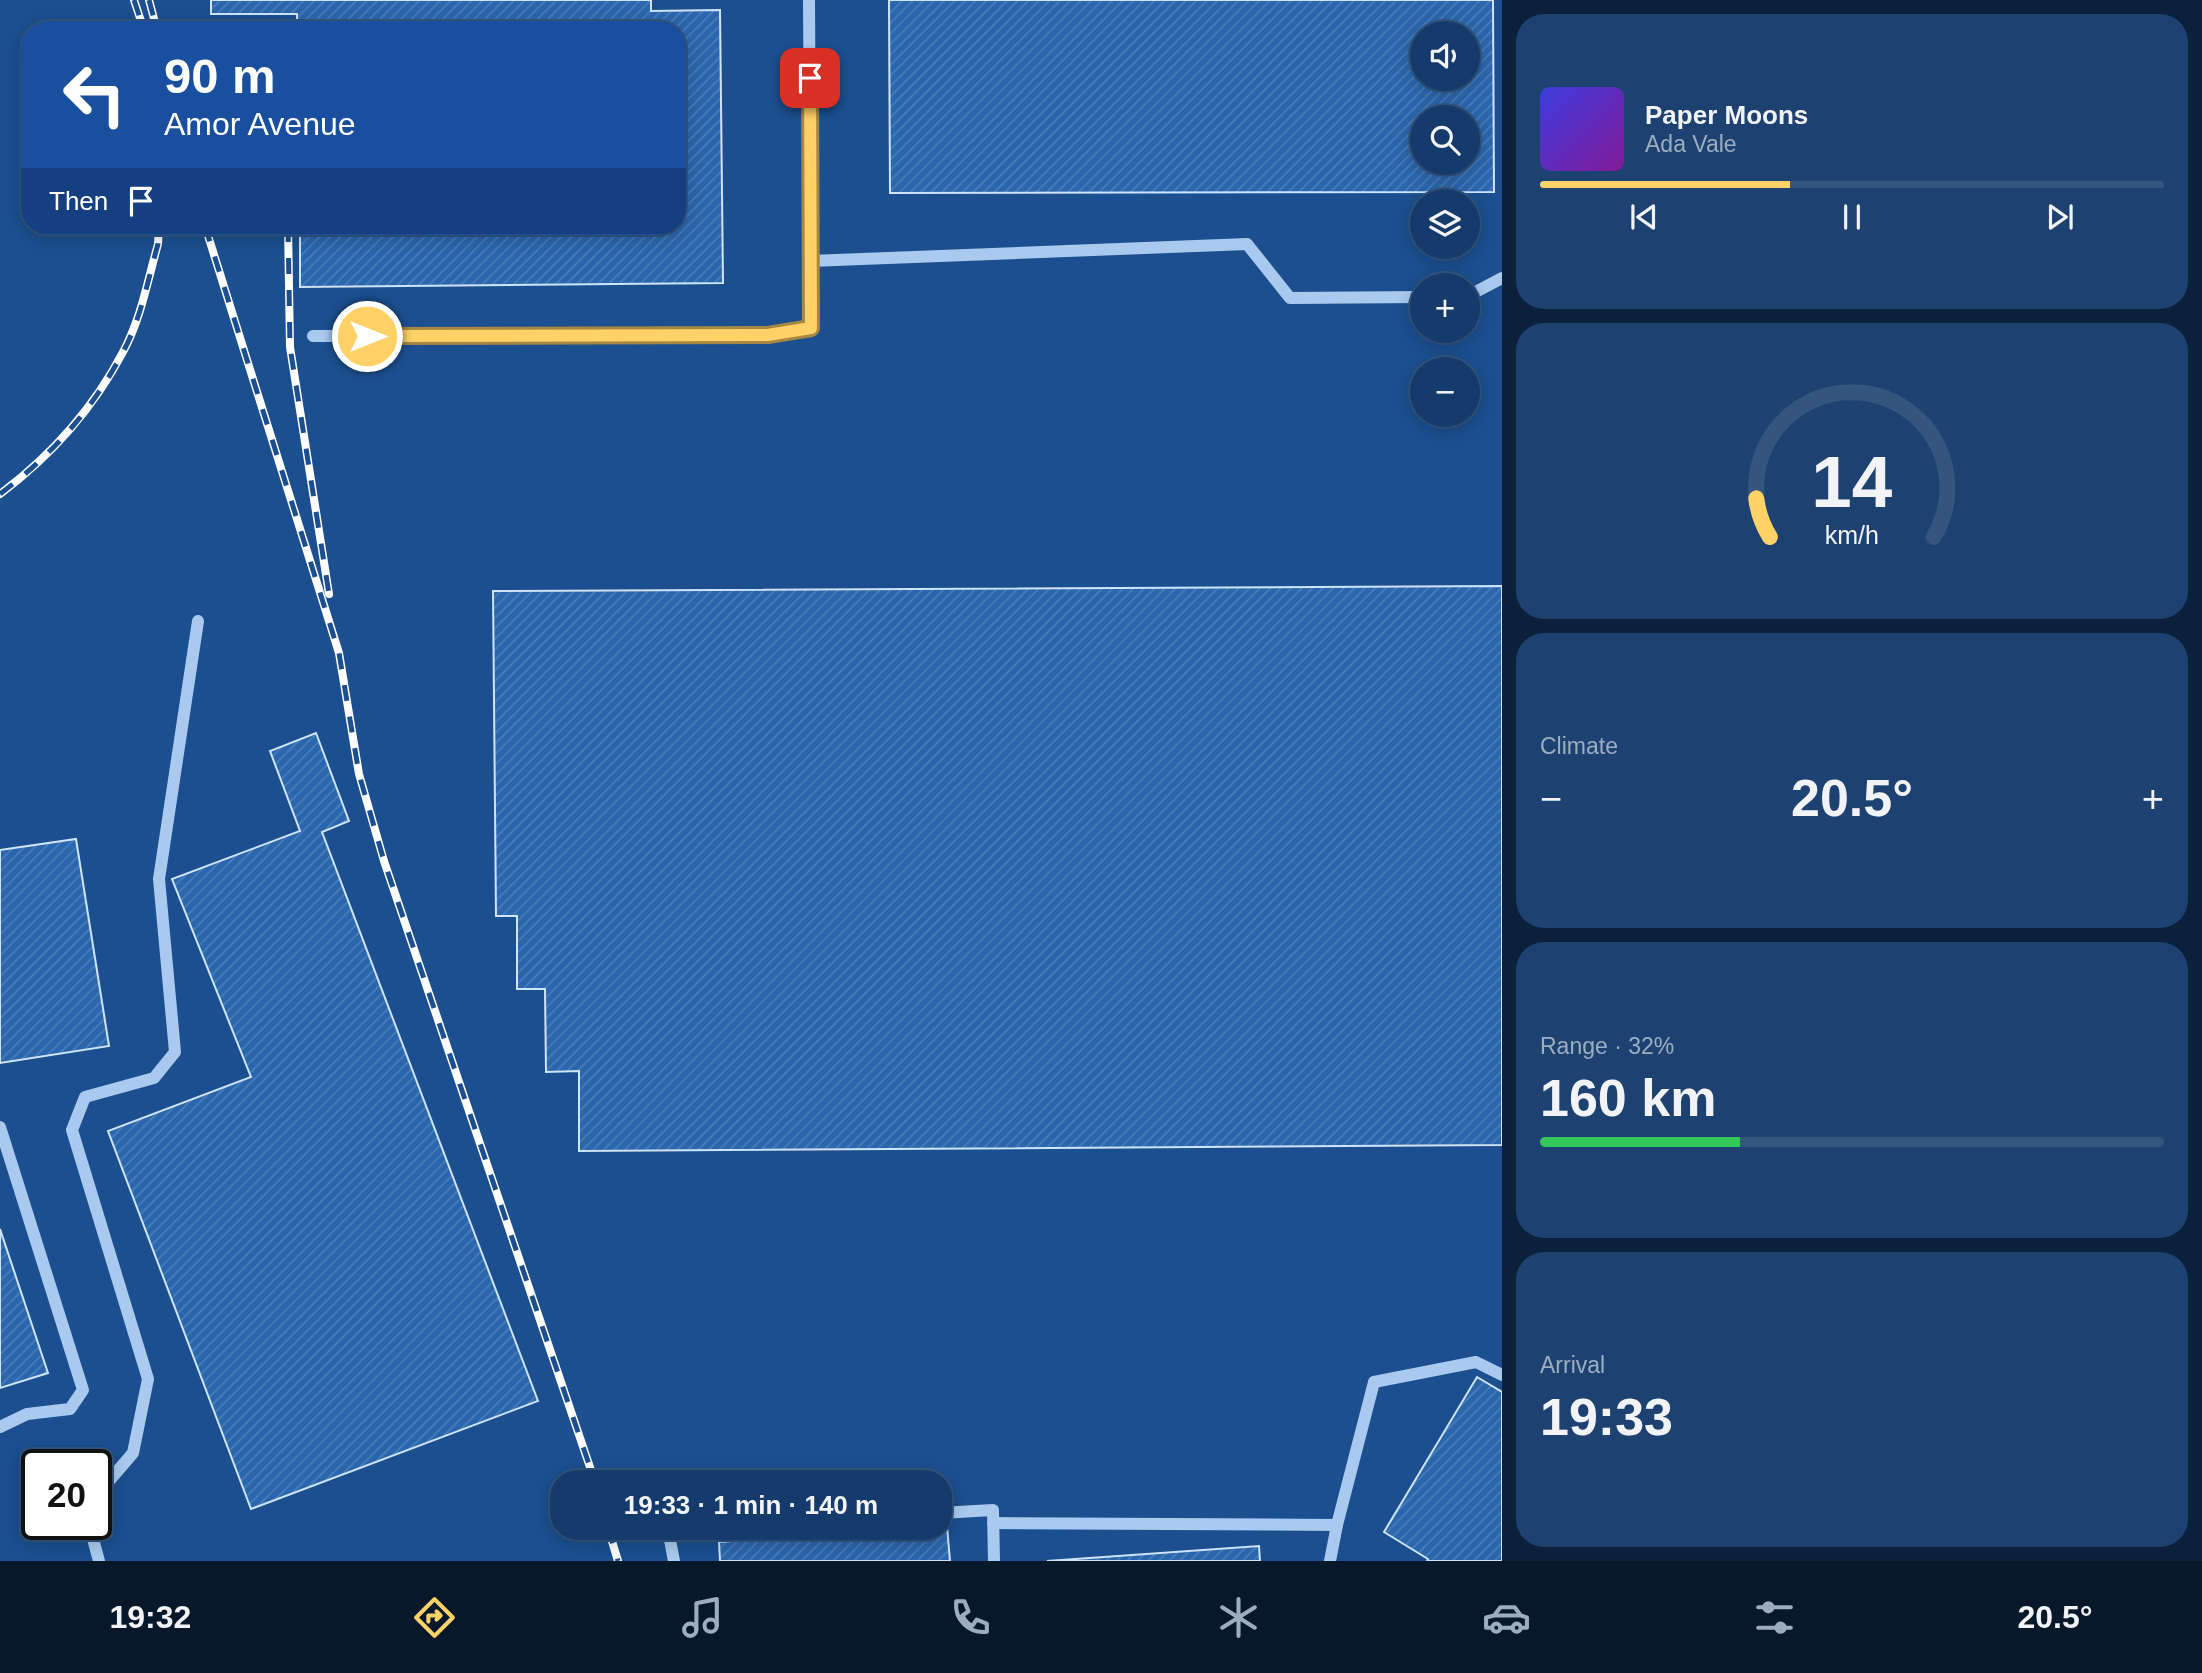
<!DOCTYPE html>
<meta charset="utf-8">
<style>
:root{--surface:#143b6b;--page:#1d4271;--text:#f1f3f6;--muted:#9dadc1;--line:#33557e;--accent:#ffd166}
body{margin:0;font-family:Arial,sans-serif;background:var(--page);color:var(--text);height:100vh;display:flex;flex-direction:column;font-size:26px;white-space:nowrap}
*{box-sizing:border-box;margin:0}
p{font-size:23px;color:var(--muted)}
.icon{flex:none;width:38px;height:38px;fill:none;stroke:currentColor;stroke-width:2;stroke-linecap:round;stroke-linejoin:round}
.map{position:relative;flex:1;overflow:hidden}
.sheet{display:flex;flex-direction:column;gap:14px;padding:14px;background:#0b203b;width:700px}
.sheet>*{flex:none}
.hud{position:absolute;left:21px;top:21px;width:665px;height:214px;border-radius:28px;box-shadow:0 4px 18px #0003,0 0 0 2px var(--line);background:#1a4fa0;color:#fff;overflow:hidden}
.buttons{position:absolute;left:1410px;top:21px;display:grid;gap:14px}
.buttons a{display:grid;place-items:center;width:70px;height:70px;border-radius:50%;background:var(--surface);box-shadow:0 4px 18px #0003,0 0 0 2px var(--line);font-size:35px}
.speed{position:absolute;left:21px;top:1449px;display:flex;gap:14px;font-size:35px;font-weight:700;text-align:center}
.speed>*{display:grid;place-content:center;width:91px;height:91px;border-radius:50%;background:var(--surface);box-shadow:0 4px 18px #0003,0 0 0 2px var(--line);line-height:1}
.speed .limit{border:4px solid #111;border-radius:10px;background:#fff;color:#111}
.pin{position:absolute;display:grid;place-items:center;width:60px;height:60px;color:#fff;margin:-30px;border-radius:14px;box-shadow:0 4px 10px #0006}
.me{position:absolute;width:77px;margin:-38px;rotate:90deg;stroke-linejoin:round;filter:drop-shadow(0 0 5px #0008)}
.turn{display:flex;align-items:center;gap:24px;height:147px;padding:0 28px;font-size:32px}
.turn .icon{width:91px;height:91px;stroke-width:2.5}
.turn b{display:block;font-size:49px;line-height:60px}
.then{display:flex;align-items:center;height:66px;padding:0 28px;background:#0003;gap:14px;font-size:26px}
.big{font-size:52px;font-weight:700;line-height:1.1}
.sheet .tile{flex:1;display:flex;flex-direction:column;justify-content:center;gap:10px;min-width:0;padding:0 24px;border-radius:28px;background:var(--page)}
.sheet .dial{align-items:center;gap:0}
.dial svg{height:182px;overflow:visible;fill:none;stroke:var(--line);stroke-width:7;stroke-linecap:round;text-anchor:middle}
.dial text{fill:var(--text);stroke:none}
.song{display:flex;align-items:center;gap:21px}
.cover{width:84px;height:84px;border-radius:10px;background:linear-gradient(135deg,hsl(240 70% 55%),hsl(290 70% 35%))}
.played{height:7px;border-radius:4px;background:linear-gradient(90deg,var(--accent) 40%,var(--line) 40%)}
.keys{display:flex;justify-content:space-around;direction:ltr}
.heat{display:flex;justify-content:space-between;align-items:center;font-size:38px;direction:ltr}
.charge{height:10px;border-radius:5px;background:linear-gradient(90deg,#34c759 32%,var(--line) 0)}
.trip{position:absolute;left:550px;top:1470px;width:402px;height:70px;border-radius:28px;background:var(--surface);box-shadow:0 4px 18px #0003,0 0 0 2px var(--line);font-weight:700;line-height:70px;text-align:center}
.dock{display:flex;height:112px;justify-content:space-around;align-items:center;background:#08182b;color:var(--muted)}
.dock .icon{width:49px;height:49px}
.dock .selected{color:var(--accent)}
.dock b{font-size:32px;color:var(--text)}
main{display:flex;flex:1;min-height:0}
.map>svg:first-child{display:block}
.building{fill:url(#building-hatch);stroke:#cfe3fa;stroke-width:2;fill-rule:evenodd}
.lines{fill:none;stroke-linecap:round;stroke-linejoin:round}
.minor{stroke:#a9c9ee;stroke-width:12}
.rail-casing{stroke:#fff;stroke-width:8}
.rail{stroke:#1b4f8f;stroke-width:5;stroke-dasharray:16;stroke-linecap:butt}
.route-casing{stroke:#a68842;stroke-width:18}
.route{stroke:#ffd166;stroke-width:12}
</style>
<main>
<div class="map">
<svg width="1502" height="1561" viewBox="0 0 1502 1561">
<defs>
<pattern id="building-hatch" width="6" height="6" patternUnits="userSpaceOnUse" patternTransform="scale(1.75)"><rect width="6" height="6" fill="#2a66ad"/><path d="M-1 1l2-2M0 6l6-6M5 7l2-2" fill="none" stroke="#4a7db9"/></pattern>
</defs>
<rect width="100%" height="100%" fill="#1b4f8f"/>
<g class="building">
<path d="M 211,0 L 651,0 L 651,11 L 720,10 L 723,283 L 300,287 L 300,226 L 677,226 L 677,30 L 297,30 L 297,14 L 211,14 Z"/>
<path d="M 889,0 L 1493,0 L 1494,192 L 890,193 ZM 1423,33 L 1468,33 L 1468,79 L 1423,79 ZM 1423,117 L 1468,117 L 1468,163 L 1423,163 Z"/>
<path d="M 1502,586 L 1502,1145 L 579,1151 L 579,1071 L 546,1072 L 545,989 L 517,989 L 517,916 L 496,916 L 493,591 Z"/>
<path d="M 316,733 L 349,821 L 322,832 L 538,1401 L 251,1509 L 108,1131 L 251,1077 L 172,879 L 300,831 L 270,751 Z"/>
<path d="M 76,839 L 109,1046 L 0,1063 L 0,850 Z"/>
<path d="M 0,1229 L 48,1373 L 0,1388 Z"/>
<path d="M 1477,1377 L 1502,1392 L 1502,1561 L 1427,1561 L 1428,1559 L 1384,1532 Z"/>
<path d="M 940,1526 L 947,1526 L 950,1561 L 720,1561 L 719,1542 Z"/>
<path d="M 1259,1546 L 1260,1561 L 1047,1561 Z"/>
</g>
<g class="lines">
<g class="minor">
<path d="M 810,261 L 1247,244 L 1290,298 L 1423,297"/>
<path d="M 1468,296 L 1502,278"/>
<path d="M 313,336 L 768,335 L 811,328 L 809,0"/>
<path d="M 0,1127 L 83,1390 L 70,1409 L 27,1414 L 0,1427"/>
<path d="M 96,1496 L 133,1453 L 148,1379 L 72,1130 L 85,1097 L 154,1078 L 175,1052 L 159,879 L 198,621"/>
<path d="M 940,1513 L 993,1510 L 994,1561"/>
<path d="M 993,1523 L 1337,1525 L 1374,1382 L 1476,1362 L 1502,1375"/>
<path d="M 89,1524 L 99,1561"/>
<path d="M 674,1561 L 668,1529 L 681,1528"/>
<path d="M 1330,1561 L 1337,1525"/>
</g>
<g class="rail-casing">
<g id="rail">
<path d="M 134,0 L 144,30"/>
<path d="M 149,0 L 157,30"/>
<path d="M 205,226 L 339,653 L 359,774 L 384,861 L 595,1482"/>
<path d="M 288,226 L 290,347 L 329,594"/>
<path d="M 0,494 C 52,455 93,409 123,352 C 141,319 148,279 158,244 L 159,226"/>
<path d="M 608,1528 L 618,1561"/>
</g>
</g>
<use href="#rail" class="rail"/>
</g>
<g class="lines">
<g class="route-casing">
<path id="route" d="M 367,336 L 768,335 L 811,328 L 810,78"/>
</g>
<use href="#route" class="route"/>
</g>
</svg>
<div class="buttons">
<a><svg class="icon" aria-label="sound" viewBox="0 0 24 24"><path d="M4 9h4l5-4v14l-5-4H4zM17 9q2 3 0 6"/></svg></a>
<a><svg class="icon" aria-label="search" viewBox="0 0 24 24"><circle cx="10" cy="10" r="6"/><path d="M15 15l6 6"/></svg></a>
<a><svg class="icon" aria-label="layers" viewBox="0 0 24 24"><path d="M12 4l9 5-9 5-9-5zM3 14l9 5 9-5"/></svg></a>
<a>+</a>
<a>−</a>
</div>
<div class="speed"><div class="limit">20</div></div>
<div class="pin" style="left:810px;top:78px;background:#d93025"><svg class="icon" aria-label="arrive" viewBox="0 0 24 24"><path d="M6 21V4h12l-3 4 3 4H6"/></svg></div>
<svg class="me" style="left:367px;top:336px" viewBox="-20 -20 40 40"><circle r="17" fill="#ffd166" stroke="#fff" stroke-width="3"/><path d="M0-11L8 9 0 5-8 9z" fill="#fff"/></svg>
<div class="trip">19:33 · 1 min · 140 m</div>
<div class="hud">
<div class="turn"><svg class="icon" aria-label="left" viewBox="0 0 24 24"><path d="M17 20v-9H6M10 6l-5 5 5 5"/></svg><div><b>90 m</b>Amor Avenue</div></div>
<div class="then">Then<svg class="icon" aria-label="arrive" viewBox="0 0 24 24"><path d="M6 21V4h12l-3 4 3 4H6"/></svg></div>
</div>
</div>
<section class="sheet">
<div class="tile">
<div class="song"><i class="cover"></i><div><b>Paper Moons</b><p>Ada Vale</p></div></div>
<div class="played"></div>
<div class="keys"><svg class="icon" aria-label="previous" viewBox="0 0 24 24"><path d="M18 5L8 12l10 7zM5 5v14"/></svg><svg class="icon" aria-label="pause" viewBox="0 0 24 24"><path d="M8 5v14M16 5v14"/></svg><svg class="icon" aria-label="next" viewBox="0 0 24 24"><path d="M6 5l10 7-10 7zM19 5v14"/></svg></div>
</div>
<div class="tile dial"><svg viewBox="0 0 100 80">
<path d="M14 69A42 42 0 1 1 86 69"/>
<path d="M14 69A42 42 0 0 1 8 52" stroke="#ffd166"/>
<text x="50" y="56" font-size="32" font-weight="700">14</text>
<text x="50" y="72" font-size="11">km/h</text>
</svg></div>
<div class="tile"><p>Climate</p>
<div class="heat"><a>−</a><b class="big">20.5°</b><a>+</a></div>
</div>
<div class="tile"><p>Range · 32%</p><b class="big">160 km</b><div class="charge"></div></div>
<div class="tile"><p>Arrival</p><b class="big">19:33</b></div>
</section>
</main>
<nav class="dock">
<b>19:32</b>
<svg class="icon selected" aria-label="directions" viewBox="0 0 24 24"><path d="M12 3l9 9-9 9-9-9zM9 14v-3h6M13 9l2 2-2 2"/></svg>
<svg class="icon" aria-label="music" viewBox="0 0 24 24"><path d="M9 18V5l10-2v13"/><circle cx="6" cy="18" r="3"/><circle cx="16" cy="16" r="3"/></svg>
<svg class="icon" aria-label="phone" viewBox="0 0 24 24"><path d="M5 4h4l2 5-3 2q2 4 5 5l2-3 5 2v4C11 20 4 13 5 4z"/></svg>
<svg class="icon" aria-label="climate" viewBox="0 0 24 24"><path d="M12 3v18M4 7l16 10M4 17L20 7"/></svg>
<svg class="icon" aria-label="car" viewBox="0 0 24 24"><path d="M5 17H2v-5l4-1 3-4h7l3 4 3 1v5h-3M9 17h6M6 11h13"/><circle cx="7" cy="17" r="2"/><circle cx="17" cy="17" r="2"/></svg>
<svg class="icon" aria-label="filters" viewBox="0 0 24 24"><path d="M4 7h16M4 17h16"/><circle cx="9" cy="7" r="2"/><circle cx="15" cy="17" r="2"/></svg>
<b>20.5°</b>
</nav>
